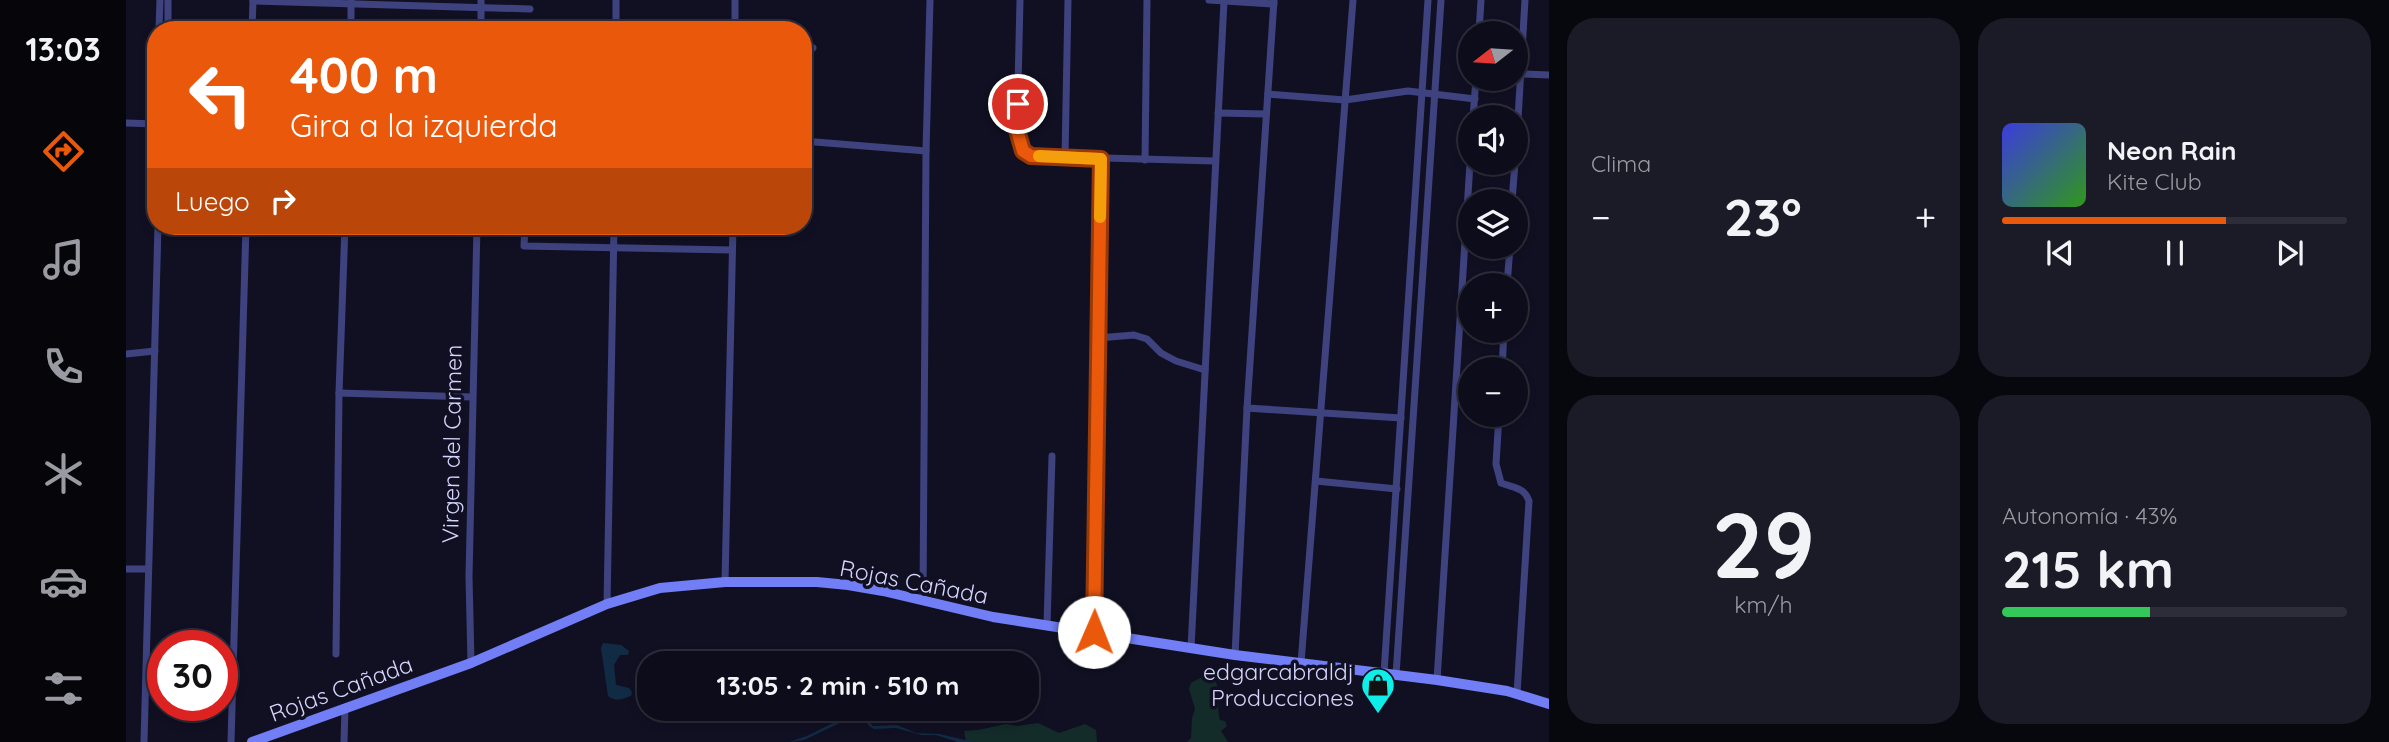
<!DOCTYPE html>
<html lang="es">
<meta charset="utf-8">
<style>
:root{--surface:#0d0c1a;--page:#1b1a27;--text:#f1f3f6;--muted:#9a9ba2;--line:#2d2c39;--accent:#ea580c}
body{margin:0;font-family:Quicksand,sans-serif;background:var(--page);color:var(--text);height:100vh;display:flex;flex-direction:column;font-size:26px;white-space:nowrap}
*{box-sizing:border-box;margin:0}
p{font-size:23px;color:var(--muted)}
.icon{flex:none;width:38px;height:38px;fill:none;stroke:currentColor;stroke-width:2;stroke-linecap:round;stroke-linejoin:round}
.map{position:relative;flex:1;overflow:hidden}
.side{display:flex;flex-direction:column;gap:18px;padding:18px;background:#07070e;width:840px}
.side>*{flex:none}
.guide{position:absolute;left:21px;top:21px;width:665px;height:214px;border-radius:28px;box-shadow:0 4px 10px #0003,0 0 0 2px var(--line);background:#ea580c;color:#fff;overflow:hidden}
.needle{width:46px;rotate:253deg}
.tools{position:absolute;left:1332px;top:21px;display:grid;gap:14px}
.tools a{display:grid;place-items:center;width:70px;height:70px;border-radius:50%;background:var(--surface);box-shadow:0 4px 10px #0003,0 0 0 2px var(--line);font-size:35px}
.speed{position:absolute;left:21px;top:630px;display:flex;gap:14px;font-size:35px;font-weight:700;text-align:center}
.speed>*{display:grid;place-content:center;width:91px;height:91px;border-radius:50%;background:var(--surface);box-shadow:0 4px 10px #0003,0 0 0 2px var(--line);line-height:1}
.speed .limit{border:10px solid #d22;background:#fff;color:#111}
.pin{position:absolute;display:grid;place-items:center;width:60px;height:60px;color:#fff;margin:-30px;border:4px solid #fff;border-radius:50%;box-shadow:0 2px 7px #0007}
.me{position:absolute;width:77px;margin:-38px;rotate:1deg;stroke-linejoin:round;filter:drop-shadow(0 0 5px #0008)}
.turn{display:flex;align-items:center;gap:24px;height:147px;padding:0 28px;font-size:32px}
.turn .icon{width:91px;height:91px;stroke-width:2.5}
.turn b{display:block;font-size:49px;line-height:60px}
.then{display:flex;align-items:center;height:66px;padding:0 28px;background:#0003;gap:14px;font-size:26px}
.big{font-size:52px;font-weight:700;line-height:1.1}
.side .card{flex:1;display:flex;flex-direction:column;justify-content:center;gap:10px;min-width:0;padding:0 24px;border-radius:28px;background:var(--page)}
.side .dial{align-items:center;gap:0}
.dial b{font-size:91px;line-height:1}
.song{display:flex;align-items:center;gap:21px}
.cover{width:84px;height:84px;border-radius:10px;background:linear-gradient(135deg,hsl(240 70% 55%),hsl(110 70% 35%))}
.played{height:7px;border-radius:4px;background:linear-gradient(90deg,var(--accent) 65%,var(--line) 65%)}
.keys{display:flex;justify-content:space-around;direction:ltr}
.heat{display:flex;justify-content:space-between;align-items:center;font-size:38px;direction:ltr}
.charge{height:10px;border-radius:5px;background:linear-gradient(90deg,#34c759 43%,var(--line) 0)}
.side .tiles{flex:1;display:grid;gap:18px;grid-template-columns:repeat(2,1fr)}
.trip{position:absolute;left:511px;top:651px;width:402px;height:70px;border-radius:28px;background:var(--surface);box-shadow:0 4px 10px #0003,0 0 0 2px var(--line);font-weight:700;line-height:70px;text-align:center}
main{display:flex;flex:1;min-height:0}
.menu{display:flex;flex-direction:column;width:126px;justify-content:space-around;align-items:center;background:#05050a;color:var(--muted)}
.menu .icon{width:49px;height:49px}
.menu .active{color:var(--accent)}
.menu b{font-size:32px;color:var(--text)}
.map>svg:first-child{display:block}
.green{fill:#132c29}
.water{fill:#112b45}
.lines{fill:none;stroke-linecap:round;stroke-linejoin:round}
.minor{stroke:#3e437f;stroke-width:7}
.secondary{stroke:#727ef6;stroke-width:10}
.route-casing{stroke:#983908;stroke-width:18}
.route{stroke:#ea580c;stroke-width:12}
.slow{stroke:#f59e0b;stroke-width:12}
.labels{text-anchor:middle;stroke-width:7;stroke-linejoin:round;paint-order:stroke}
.street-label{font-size:23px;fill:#d4d5fc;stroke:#111023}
.poi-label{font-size:23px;fill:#d4d5fc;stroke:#111023;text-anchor:end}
</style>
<main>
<nav class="menu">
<b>13:03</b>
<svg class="icon active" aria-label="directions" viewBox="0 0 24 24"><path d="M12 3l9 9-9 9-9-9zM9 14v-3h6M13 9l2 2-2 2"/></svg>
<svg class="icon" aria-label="music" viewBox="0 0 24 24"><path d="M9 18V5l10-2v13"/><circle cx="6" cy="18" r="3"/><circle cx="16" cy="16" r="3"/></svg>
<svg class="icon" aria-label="phone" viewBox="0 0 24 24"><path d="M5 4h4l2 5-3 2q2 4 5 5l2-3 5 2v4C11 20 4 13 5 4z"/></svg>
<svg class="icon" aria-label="climate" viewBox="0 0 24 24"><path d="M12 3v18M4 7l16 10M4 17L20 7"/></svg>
<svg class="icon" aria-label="car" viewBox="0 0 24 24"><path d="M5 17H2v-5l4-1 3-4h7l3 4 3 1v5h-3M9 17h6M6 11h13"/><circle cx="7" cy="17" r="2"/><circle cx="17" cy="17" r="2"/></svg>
<svg class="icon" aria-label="filters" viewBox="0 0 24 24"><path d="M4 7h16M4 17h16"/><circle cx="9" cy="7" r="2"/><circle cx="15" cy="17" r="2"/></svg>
</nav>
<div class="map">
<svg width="1423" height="742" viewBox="0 0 1423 742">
<rect width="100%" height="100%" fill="#111023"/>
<g class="green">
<path d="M 1076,677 L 1088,678 C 1096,693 1090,706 1094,720 L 1099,721 L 1101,726 L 1095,731 L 1102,742 L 1061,742 L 1065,738 L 1066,718 L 1069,709 L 1063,689 L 1065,683 Z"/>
<path d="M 912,723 L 933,733 L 959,724 L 970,730 L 971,742 L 840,742 L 838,731 L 852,730 L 880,724 L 891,726 Z"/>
</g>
<g class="water">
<path d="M 477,643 L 495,645 L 503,651 L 502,655 L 494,655 L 488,665 L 490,685 L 503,688 L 506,692 L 505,696 C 498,698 491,703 482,696 L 475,648 Z"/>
<path d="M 733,710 L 747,726 L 771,725 L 790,733 L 813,734 L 848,742 L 832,742 L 810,735 L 796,735 L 770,728 L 748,729 L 743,726 L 735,713 L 678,740 L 663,742 L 681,736 Z"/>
</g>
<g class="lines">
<g class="minor">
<path d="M 894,0 L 891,130 L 897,151 L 905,156 L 1089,161"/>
<path d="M 1083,0 L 1148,4"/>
<path d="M 127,1 L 404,9"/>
<path d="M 33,30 L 34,0"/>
<path d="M 42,30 L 42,0"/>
<path d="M 126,30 L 127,0"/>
<path d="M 225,30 L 225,0"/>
<path d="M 355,30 L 355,0"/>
<path d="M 490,30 L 490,0"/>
<path d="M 609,30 L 609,0"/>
<path d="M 1353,33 L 1355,0"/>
<path d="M 677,47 L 687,48"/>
<path d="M 1395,74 L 1423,75"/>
<path d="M 1142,94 L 1219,100 L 1282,91 L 1349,99"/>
<path d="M 1092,113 L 1140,114"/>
<path d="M 1347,117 L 1350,79"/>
<path d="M 0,123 L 30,124"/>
<path d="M 677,141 L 800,151"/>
<path d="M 1390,153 L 1399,0"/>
<path d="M 939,157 L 942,0"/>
<path d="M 1019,160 L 1021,0"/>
<path d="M 1386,201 L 1389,163"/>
<path d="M 399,226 L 398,246 L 606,250"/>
<path d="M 1381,285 L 1384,247"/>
<path d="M 972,338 L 1008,335 L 1021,339 L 1035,353 L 1050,361 L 1079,370"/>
<path d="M 0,354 L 29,351"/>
<path d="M 1376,369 L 1378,331"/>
<path d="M 213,393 L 346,397"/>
<path d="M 1121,408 L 1275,418"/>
<path d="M 1373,415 L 1370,464 L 1375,483 C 1388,488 1398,487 1403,501 L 1391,694"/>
<path d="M 1190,481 L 1271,489"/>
<path d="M 0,569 L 22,569"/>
<path d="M 599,582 L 607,226"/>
<path d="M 797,600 L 800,151 L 804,0"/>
<path d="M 481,604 L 488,226"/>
<path d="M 921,625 L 926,456"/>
<path d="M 968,632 L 975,159"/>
<path d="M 1065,648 L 1098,1"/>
<path d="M 210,654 L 213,393 L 219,226"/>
<path d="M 1109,655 L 1121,408 L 1148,0"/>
<path d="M 345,663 L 343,577 L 351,226"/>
<path d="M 1175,663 L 1227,0"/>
<path d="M 1258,673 L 1302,0"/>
<path d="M 1270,675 L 1315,0"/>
<path d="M 1311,680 L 1344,163"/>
<path d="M 18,742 L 32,226"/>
<path d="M 105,742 L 120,226"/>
<path d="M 218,742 L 219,708"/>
</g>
<path class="secondary" d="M 126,742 L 345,663 L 481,604 L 534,588 L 599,582 L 691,582 L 722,585 L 757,591 L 867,617 L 1109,655 L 1311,680 L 1381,691 L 1423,704"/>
</g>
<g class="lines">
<g class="route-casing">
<path id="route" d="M 892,104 L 891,130 L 897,151 L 905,156 L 975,159 L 968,632"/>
</g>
<use href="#route" class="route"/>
<path class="slow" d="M 913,156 L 975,159 L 974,217"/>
</g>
<defs>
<g id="shop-pin" transform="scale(1.75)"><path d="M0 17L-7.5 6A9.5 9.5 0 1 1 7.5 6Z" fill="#0fede9" stroke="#111023"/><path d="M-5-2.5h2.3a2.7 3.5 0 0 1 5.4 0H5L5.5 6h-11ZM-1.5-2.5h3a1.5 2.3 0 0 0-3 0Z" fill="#111"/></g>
</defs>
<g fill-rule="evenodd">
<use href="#shop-pin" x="1252" y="685"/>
</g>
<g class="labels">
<g class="street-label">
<text transform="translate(326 444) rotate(-89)" y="8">Virgen del Carmen</text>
<text transform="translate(788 582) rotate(11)" y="8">Rojas Cañada</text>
<text transform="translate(215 689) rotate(-20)" y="8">Rojas Cañada</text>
</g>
<g class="poi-label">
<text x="1228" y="680">edgarcabraldj<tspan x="1228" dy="26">Producciones</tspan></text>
</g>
</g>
</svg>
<div class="tools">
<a><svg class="needle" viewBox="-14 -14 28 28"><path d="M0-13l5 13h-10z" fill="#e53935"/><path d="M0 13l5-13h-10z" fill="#9a9ba2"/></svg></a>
<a><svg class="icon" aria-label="sound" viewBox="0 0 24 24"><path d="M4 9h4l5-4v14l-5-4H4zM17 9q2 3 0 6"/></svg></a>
<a><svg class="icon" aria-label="layers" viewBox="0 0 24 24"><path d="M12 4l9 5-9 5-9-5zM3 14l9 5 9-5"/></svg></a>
<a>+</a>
<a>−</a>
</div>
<div class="speed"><div class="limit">30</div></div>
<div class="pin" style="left:892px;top:104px;background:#d93025"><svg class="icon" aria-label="arrive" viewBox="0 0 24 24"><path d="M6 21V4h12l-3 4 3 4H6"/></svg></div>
<svg class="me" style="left:968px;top:632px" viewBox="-20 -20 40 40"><circle r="19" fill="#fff"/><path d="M0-13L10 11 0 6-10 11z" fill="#ea580c"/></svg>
<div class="trip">13:05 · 2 min · 510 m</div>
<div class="guide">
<div class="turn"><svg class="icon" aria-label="left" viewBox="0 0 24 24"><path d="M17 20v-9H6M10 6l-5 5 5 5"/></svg><div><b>400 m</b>Gira a la izquierda</div></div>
<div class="then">Luego<svg class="icon" aria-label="right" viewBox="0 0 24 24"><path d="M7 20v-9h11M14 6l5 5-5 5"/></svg></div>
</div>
</div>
<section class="side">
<div class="tiles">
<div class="card"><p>Clima</p>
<div class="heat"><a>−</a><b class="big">23°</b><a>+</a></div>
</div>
<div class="card">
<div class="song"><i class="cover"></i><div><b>Neon Rain</b><p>Kite Club</p></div></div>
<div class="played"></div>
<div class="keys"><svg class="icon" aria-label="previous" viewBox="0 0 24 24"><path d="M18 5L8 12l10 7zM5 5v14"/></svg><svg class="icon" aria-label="pause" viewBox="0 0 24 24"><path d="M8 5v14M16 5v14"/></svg><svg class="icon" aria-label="next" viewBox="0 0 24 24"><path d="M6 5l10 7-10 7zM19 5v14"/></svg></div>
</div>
<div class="card dial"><b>29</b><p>km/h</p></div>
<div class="card"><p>Autonomía · 43%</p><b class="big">215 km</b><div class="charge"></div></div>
</div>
</section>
</main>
